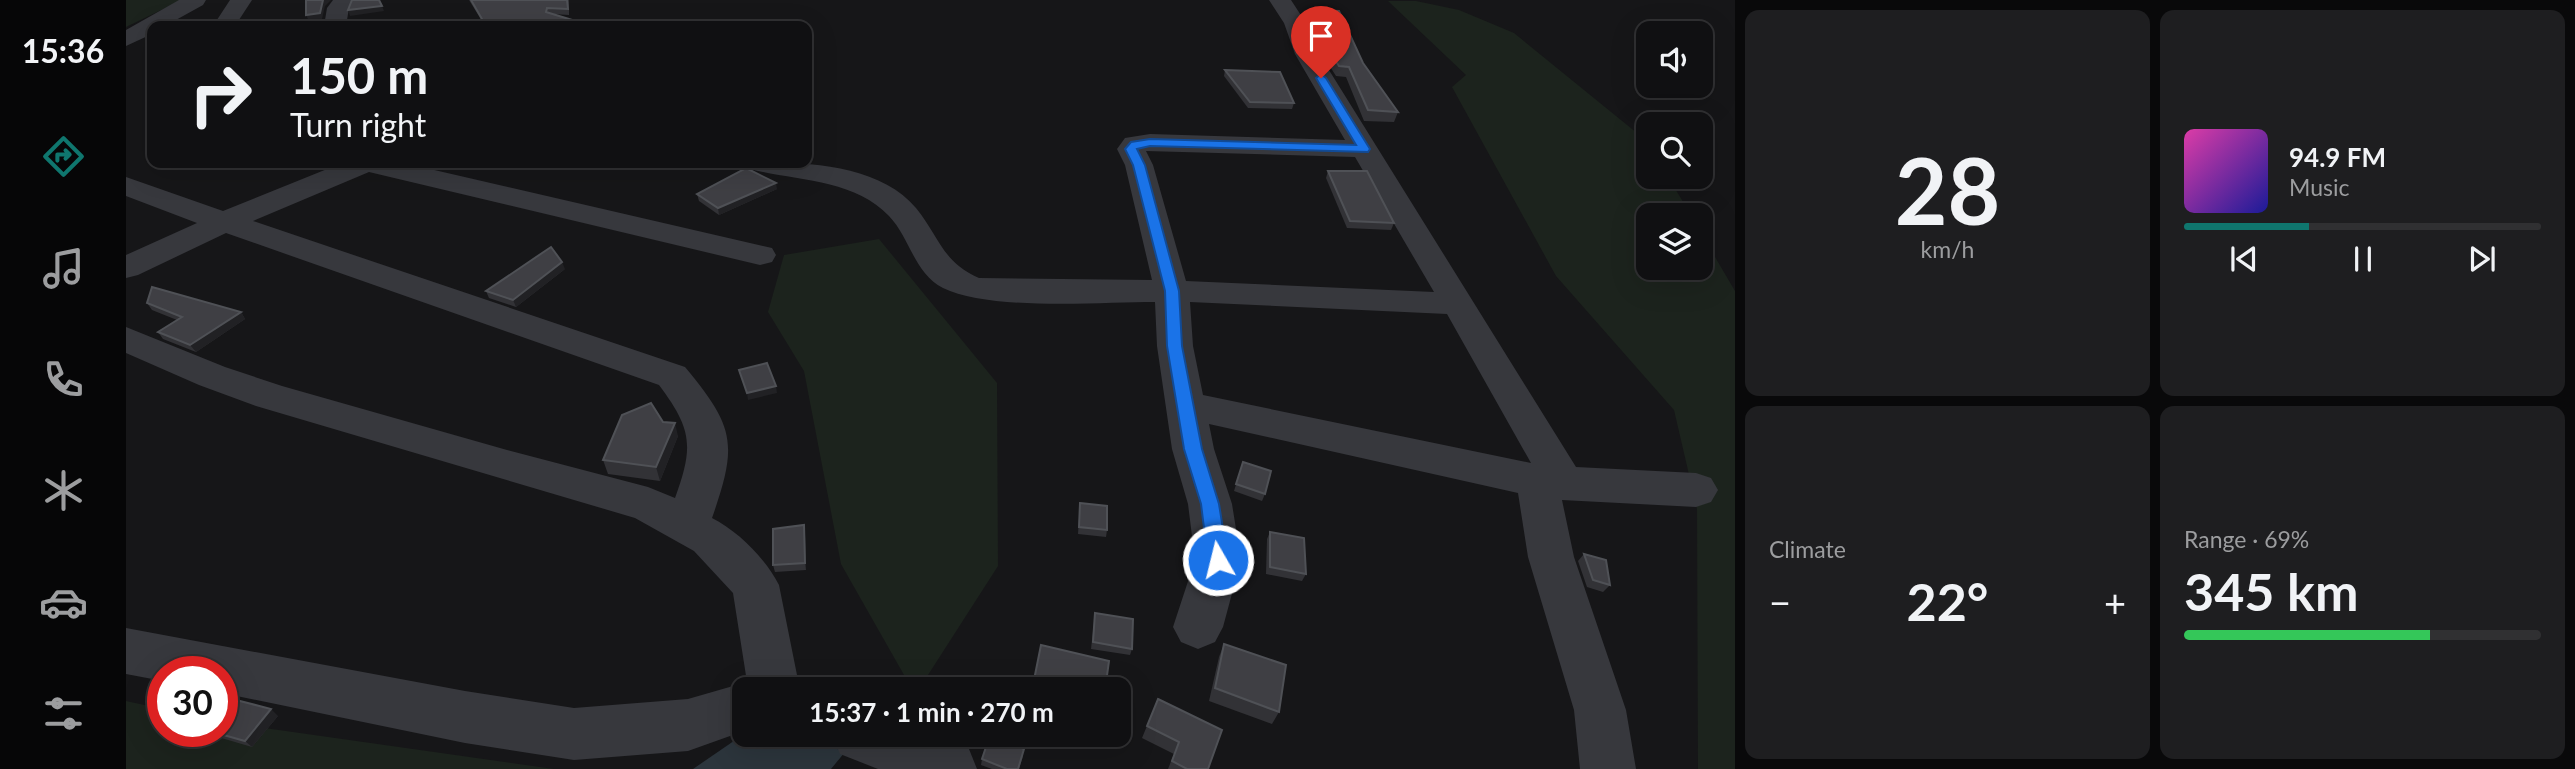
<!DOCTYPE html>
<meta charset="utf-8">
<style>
:root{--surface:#101012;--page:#1e1e20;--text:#f1f3f6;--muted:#9c9d9f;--line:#303032;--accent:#0f766e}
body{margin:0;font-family:Lato,sans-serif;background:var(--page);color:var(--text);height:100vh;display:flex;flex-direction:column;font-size:26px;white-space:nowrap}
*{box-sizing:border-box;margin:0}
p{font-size:23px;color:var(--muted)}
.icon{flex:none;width:38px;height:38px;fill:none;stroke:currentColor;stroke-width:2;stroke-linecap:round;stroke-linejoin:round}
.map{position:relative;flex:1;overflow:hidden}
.sheet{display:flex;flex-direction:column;gap:10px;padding:10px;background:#09090a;width:840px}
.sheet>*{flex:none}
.top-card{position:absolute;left:21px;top:21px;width:665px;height:147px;border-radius:14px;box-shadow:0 7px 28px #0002,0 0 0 2px var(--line);background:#101012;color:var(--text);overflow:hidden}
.controls{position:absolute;left:1510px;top:21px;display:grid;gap:14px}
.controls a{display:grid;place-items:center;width:77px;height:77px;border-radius:14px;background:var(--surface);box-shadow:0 7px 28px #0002,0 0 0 2px var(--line);font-size:35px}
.speed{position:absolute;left:21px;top:656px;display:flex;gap:14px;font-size:35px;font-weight:700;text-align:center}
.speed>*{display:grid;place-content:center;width:91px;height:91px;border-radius:50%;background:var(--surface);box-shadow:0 7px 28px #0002,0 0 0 2px var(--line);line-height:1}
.speed .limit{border:10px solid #d22;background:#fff;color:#111}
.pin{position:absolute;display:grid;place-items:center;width:60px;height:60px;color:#fff;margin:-72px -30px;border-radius:50% 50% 50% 0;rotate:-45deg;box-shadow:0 0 7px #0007}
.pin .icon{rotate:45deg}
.me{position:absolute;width:77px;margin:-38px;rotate:352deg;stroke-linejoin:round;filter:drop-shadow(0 0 5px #0008)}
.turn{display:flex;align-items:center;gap:24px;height:147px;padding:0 28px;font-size:32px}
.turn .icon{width:91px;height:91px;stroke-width:2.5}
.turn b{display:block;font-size:49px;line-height:60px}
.big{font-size:52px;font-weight:700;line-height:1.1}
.sheet .card{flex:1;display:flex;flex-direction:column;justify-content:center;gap:10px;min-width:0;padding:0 24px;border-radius:14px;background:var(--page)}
.sheet .dial{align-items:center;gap:0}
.dial b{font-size:91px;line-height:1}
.song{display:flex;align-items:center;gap:21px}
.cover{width:84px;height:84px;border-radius:10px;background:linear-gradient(135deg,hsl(320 70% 55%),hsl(240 70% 35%))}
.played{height:7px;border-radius:4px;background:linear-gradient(90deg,var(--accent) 35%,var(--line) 35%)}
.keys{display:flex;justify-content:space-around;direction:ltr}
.heat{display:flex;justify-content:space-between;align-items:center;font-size:38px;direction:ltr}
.charge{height:10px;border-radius:5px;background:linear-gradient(90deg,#34c759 69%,var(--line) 0)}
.sheet .tiles{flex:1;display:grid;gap:10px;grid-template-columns:repeat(2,1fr)}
.trip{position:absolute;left:606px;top:677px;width:399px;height:70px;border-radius:14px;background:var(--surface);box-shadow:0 7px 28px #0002,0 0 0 2px var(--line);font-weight:700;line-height:70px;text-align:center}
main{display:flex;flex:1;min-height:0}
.tabs{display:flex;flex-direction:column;width:126px;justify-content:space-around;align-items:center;background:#060607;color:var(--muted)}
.tabs .icon{width:49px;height:49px}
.tabs .selected{color:var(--accent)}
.tabs b{font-size:32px;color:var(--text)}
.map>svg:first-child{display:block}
.green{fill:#1c231d}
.water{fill:#2c353c}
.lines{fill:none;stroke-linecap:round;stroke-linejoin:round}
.minor{fill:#37383d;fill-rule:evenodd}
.wall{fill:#323236}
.shaded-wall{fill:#212124}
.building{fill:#3f3f44;stroke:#4f5156;stroke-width:2}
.route{fill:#1a73e8;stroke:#114b97;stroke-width:2}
</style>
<main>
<nav class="tabs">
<b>15:36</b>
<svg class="icon selected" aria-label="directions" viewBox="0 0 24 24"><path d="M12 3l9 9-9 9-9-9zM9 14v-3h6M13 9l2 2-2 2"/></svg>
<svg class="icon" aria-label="music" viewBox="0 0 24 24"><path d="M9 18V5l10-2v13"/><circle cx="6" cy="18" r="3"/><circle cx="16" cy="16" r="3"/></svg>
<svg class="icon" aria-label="phone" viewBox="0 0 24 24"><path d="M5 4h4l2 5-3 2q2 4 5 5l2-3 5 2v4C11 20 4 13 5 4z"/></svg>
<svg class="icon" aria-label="climate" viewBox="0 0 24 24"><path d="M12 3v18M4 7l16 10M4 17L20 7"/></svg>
<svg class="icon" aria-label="car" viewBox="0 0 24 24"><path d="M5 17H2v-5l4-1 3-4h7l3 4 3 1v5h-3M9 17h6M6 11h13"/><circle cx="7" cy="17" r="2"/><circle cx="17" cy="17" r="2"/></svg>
<svg class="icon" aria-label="filters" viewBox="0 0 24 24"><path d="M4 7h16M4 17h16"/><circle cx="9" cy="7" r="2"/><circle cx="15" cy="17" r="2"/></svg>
</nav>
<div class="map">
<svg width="1609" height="769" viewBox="0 0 1609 769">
<rect width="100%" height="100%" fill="#161618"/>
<g class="green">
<path d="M 0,0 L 56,0 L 0,27 Z"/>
<path d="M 1262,1 L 1290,1 L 1333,10 L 1388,33 L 1522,142 L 1522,177 L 1542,177 L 1565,215 L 1522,215 L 1522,268 L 1575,268 L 1575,233 L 1609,291 L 1609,769 L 1572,769 L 1571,509 L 1548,410 L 1430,276 L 1326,87 L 1340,75 Z"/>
<path d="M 753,239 L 871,383 L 872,566 L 793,689 L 786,689 L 715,564 L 678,371 L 642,312 L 658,255 Z"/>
<path d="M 0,701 L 37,709 L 37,732 L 96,732 L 96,722 L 428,769 L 0,769 Z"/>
</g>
<path class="water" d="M 618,734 L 676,735 L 719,752 L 705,769 L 567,769 Z"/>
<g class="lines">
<g class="minor">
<path d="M 53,0 L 80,0 L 77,5 L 39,26 L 26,26 L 26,34 L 0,46 L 0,30 Z"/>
<path d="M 104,0 L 126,0 L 109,26 L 87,26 Z"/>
<path d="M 207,0 L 229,0 L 223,8 L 220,26 L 198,26 L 201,8 Z"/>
<path d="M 1143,0 L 1165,0 L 1180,23 L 1193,54 L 1450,467 L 1570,473 L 1585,478 L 1592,490 L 1585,502 L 1570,507 L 1436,500 L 1448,557 L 1500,710 L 1510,769 L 1454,769 L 1448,710 L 1402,557 L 1392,493 L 1083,424 L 1088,449 L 1106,504 L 1115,560 L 1097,627 L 1089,642 L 1072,649 L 1055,642 L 1047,627 L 1069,560 L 1062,504 L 1046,449 L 1031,346 L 1029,302 C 974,302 863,311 817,288 C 788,273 784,238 763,216 C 728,179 670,181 624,169 L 620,163 C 672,161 753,163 790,208 C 813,236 816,262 853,278 L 1026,280 L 999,165 L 991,149 L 999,138 L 1024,134 L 1219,140 L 1169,54 L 1158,23 ZM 1020,151 L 1229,157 L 1308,292 L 1060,281 L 1027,165 ZM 1064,302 L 1321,314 L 1405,463 L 1077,395 L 1067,346 Z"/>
<path d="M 216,163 L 278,163 L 646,248 L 650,255 L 646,262 L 634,265 L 243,172 L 127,221 L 559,367 C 609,427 612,444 586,518 C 612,531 640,559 653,585 L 674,690 L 618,690 L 618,731 L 562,751 L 448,760 L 339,743 L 96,693 L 96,672 L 37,672 L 37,681 L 0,674 L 0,628 L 339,691 L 448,708 L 562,699 L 621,682 L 607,593 L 568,551 L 509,518 L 130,406 L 73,385 L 0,353 L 0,327 L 99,367 L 156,386 L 381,450 L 522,487 L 549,498 C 568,446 566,429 533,385 L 100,233 L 12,275 L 0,278 L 0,255 L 71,223 L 0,196 L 0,177 L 97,211 Z"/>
<path d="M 706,735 L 806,735 L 843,749 L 851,769 L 752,769 L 714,754 Z"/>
</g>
</g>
<g class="wall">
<path d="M 343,0 L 443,0 L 443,15 L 426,14 L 466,26 L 359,26 Z"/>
<path d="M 1189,10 L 1237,63 L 1272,112 L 1268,122 L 1238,121 L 1220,77 L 1210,76 L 1201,62 L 1186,20 Z"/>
<path d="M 1099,70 L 1168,103 L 1166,109 L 1122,108 L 1098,76 Z"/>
<path d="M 64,163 L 95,163 L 80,170 Z"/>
<path d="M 1202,171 L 1268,223 L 1265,230 L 1221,228 L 1200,178 Z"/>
<path d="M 651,189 L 593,215 L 573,201 L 571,194 Z"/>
<path d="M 439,269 L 390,307 L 363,298 L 360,291 Z"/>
<path d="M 21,303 L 115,312 L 119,319 L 70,352 L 37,339 L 32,332 L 51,320 L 26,310 Z"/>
<path d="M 537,422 L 552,436 L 534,481 L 482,474 L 477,460 Z"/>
<path d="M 1117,462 L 1139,494 L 1136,501 L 1108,491 Z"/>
<path d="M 954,503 L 981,530 L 980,537 L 952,534 Z"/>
<path d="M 1144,532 L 1180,574 L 1176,581 L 1140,574 L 1141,539 Z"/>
<path d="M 679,533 L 680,570 L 649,572 L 647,565 Z"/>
<path d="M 1458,554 L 1484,585 L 1477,592 L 1461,587 L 1452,561 Z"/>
<path d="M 969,613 L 1006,649 L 1004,655 L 965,649 Z"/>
<path d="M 1098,644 L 1153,712 L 1146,724 L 1083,701 L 1093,657 Z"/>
<path d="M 1032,699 L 1082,769 L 1042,769 L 1048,754 L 1016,738 Z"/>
<path d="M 152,716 L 126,747 L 92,737 L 85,732 L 96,732 Z"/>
<path d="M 897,756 L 893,769 L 866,769 L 855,765 L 856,759 Z"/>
</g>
<g class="shaded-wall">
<path d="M 197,0 L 205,0 L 199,6 L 196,19 L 183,21 L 180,15 Z"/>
<path d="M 256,6 L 258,11 L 224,16 L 222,10 Z"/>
<path d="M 76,163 L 95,163 L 80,170 Z"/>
<path d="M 650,183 L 651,189 L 593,215 L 592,208 Z"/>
<path d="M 436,262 L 439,269 L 390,307 L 387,300 Z"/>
<path d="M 115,312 L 119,319 L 70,352 L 64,345 Z"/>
<path d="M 650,386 L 651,393 L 622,400 L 621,393 Z"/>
<path d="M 549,423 L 552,436 L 534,481 L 530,467 Z"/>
<path d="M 678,525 L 679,533 L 680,570 L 679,563 Z"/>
<path d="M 145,709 L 152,716 L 126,747 L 119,741 Z"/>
</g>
<g class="building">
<path d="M 180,0 L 197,0 L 194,13 L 180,15 Z"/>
<path d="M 226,0 L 253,0 L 256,6 L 222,10 Z"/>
<path d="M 345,0 L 441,0 L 442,9 L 421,8 L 420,12 L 466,26 L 360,26 Z"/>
<path d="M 1189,10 L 1213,11 L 1237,63 L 1272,112 L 1242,110 L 1223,67 L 1213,66 L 1204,52 Z"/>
<path d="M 1099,70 L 1154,72 L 1168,103 L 1124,102 Z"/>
<path d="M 620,168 L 650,183 L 592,208 L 571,194 Z"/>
<path d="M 1202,171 L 1241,171 L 1268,223 L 1224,221 Z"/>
<path d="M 425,247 L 436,262 L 387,300 L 360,291 Z"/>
<path d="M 26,287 L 115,312 L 64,345 L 32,332 L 56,317 L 21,303 Z"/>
<path d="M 641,363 L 650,386 L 621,393 L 613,370 Z"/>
<path d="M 525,403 L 537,422 L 549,423 L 530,467 L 477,460 L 496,415 Z"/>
<path d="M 1117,462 L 1145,471 L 1139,494 L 1110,484 Z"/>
<path d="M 954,503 L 981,506 L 981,530 L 953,527 Z"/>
<path d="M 678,525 L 679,563 L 647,565 L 647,529 Z"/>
<path d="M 1144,532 L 1178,538 L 1180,574 L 1144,567 Z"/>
<path d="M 1458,554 L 1480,560 L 1484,585 L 1467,580 Z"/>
<path d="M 969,613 L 1007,619 L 1006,649 L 967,642 Z"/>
<path d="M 1098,644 L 1160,665 L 1153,712 L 1089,688 Z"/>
<path d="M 915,645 L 983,661 L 979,690 L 906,690 Z"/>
<path d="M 1032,699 L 1096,730 L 1082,769 L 1061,769 L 1046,761 L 1053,742 L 1021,726 Z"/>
<path d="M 110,700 L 145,709 L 119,741 L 87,732 L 96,732 L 96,716 Z"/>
<path d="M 864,735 L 898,749 L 892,769 L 881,769 L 856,759 Z"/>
</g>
<path class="route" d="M 1195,74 L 1200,78 L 1244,149 L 1242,152 L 1024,146 L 1011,149 L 1019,165 L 1053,291 L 1056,346 L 1076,449 L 1093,504 L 1102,560 L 1099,566 L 1092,568 L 1085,566 L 1082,560 L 1075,504 L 1058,449 L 1041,346 L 1039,291 L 1007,165 L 999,149 L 1005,142 L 1024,139 L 1230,145 L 1190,78 Z"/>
</svg>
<div class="controls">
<a><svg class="icon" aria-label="sound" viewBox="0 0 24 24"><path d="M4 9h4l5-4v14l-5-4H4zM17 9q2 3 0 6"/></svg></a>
<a><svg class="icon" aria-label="search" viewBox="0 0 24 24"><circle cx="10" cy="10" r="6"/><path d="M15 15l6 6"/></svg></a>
<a><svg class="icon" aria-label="layers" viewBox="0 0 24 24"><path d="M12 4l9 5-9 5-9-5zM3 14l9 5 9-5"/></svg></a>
</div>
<div class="speed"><div class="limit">30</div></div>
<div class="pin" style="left:1195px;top:78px;background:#d93025"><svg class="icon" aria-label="arrive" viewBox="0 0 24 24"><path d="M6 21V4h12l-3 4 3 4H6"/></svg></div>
<svg class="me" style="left:1092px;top:560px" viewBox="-20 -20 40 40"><circle r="17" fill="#1a73e8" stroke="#fff" stroke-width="3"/><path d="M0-11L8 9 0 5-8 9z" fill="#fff"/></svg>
<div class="trip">15:37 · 1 min · 270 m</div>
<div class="top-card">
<div class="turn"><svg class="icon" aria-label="right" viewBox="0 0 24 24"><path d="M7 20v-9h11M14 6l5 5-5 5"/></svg><div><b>150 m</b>Turn right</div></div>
</div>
</div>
<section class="sheet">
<div class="tiles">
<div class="card dial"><b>28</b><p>km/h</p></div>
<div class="card">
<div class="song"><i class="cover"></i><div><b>94.9 FM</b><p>Music</p></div></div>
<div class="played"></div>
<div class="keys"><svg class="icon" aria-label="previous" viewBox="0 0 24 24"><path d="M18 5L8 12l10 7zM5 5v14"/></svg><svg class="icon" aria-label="pause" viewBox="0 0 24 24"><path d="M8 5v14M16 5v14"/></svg><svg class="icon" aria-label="next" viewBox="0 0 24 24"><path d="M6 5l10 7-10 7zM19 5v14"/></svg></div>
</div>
<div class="card"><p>Climate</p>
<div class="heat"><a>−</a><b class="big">22°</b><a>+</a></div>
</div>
<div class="card"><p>Range · 69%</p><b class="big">345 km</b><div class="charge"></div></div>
</div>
</section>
</main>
